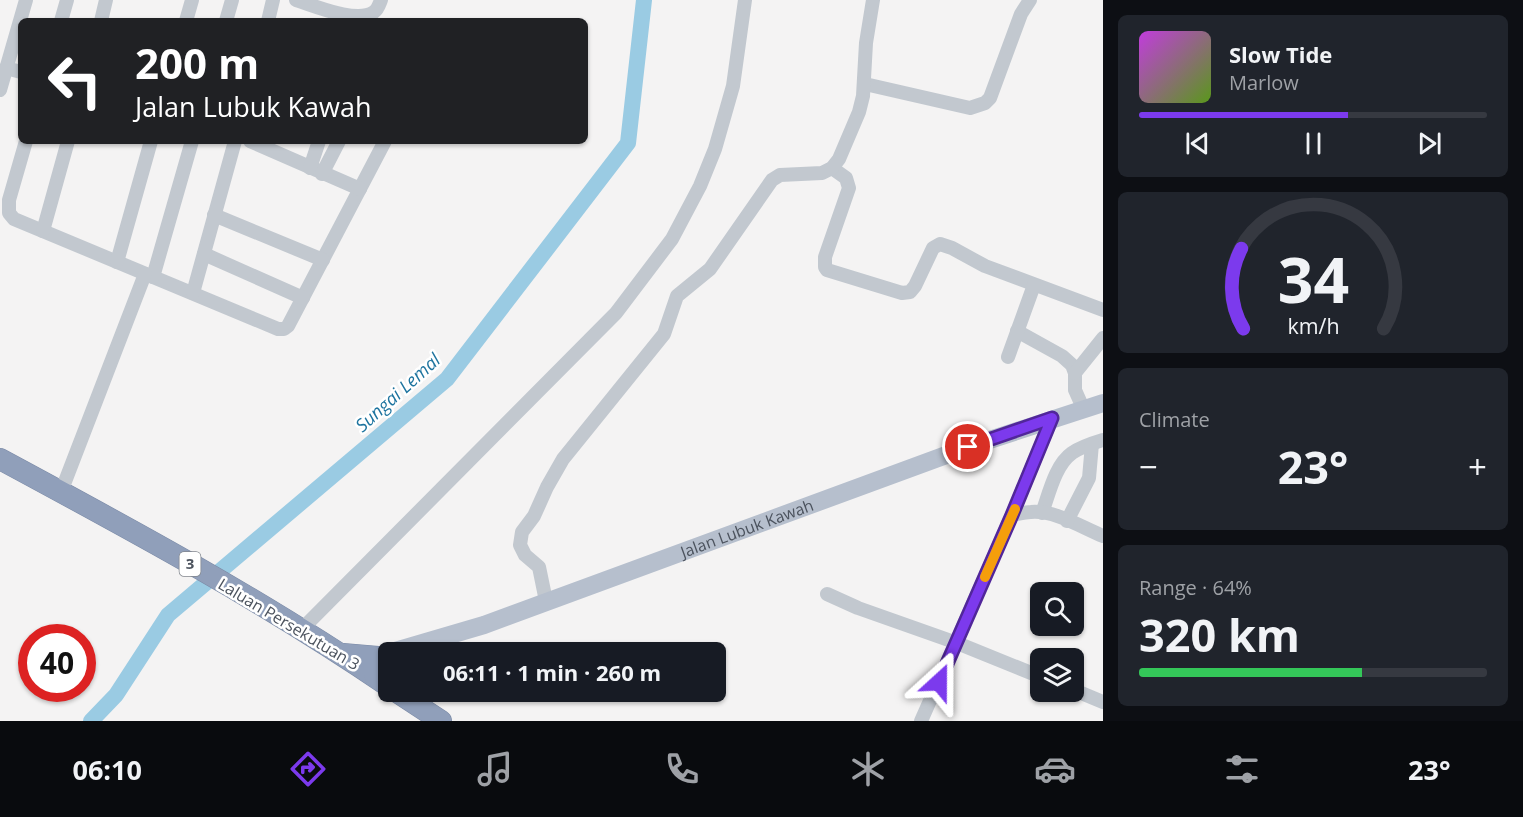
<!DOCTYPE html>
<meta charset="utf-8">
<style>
:root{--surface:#171b24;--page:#20242c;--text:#f1f3f6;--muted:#9ea1a6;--line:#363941;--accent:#7c3aed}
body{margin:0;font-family:"Open Sans",sans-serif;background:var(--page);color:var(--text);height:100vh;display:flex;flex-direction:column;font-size:22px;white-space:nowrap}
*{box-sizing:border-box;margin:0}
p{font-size:20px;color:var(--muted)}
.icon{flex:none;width:33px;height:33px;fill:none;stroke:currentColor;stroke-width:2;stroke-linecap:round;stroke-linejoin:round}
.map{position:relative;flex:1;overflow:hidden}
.details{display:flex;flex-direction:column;gap:15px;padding:15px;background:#0d0f14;width:420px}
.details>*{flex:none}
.banner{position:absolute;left:18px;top:18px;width:570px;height:126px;border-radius:9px;box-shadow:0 2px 4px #0004;background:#202124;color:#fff;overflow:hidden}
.buttons{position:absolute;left:1030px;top:582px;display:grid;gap:12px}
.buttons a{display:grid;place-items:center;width:54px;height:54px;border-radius:9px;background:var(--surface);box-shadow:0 2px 4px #0004;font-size:30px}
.speed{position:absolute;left:18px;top:624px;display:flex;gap:12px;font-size:30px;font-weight:700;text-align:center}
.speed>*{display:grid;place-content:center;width:78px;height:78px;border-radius:50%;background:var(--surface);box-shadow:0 2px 4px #0004;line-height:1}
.speed .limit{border:9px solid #d22;background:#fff;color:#111}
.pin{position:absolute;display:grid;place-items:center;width:51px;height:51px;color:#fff;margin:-26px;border:3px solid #fff;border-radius:50%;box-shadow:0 2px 6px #0007}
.me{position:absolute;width:66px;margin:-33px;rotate:24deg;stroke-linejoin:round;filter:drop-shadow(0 0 4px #0008)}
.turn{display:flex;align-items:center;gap:21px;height:126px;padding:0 18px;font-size:27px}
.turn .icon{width:78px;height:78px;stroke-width:2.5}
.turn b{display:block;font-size:42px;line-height:51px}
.big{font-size:45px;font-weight:700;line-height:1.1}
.details .card{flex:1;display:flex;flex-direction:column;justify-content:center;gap:9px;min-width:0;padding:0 21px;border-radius:9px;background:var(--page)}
.details .dial{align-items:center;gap:0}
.dial svg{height:156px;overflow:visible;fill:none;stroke:var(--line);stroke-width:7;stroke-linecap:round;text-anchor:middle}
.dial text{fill:var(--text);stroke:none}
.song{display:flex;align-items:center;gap:18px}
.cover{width:72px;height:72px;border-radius:9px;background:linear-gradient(135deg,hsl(290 70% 55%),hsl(90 70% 35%))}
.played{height:6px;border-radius:3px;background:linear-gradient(90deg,var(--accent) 60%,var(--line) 60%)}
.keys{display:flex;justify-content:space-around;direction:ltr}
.heat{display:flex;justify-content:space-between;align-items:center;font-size:33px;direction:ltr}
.charge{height:9px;border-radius:4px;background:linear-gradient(90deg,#34c759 64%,var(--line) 0)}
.trip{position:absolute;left:378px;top:642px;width:348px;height:60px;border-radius:9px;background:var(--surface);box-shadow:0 2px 4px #0004;font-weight:700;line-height:60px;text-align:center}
.menu{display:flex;height:96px;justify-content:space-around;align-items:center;background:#090b0e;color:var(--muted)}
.menu .icon{width:42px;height:42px}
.menu .current{color:var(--accent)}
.menu b{font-size:27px;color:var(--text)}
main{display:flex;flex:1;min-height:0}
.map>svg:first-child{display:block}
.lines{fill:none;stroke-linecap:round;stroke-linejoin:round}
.river{stroke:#9acbe3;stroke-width:16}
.highway-casing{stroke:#7b8aa6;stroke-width:22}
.minor{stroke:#c2c8cf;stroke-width:14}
.major{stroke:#b6bfcd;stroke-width:18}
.highway{stroke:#909fba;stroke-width:21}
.route-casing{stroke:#51269a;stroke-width:15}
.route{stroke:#7c3aed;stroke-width:10}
.slow{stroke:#f59e0b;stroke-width:10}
.labels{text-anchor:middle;stroke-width:5;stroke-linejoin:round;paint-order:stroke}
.shield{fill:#fff;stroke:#82878e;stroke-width:1.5}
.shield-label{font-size:15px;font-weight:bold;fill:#4c535e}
.street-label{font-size:16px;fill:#4c535e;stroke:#fff}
.water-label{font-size:18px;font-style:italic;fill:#1e749f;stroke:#fff}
</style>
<main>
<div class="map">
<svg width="1103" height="721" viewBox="0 0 1103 721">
<rect width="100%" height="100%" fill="#f4f3f3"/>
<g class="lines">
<path class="river" d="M 91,721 L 116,695 L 168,615 L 447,379 L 628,143 L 644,0"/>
<g class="highway-casing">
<g id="highway">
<path d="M 0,459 C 132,530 264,601 388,686"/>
<path d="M 343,654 L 378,657 L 374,664 L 375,676"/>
<path d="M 397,692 L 441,721"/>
</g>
</g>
<g class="minor">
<path d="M 296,0 C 315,6 357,24 374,12 C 378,9 379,5 381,0"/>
<path d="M 61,21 L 67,0"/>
<path d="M 101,21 L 106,0"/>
<path d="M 186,21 L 192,0"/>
<path d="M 226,21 L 232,0"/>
<path d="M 268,21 L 273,0"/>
<path d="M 6,68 L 21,72"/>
<path d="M 865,84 L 970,108 L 985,103 L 990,98 L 1021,14 L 1030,0"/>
<path d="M 0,90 L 26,0"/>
<path d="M 26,141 L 9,200 L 9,213 L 14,219 L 278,329 L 284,329 L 288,326 L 385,141"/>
<path d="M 250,141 L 360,189"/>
<path d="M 310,168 L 319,141"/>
<path d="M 832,168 L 846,178 L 849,188 L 825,257 L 825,267 L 827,270 L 902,293 L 910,292 L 915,286 L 933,248 L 940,244 L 952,248 L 985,266 L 1103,310"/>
<path d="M 322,174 L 339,141"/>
<path d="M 214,215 L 323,260"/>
<path d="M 43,231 L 68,141"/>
<path d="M 204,254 L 303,298"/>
<path d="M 117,262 L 151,141"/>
<path d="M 153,277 L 192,141"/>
<path d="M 193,293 L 235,141"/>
<path d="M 1017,331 L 1062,356 L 1072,365 L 1075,373 L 1075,390 L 1083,408"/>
<path d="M 1008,357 L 1034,285"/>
<path d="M 1075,373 L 1103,338"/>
<path d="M 61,492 L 145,274"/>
<path d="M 1042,513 C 1049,494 1055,465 1072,453 C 1081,447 1093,443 1103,440"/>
<path d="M 1012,515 C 1018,514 1025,512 1031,512 C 1055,510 1081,527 1103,536"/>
<path d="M 1067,521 L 1089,478 L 1092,444"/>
<path d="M 827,594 L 858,608 L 957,643 L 1041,677"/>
<path d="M 546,601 L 539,567 L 525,555 L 520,545 L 522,532 L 534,516 L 547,487 L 563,459 L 664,334 L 677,296 L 710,269 L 772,180 L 780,175 L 822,173 L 832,168 L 839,159 L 859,112 L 863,96 L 866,43 L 873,0"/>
<path d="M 302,629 L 616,313 L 672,239 L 700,186 L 715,149 L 733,86 L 745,0"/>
<path d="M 1074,690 L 1103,702"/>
<path d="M 921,721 L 1012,515 L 1052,418"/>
</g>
<path class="major" id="s1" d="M 392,652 L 484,625 L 968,447 L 1103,403"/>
<use href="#highway" class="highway"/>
</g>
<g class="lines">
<g class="route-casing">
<path id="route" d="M 939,682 L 1012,515 L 1052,418 L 968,447"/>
</g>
<use href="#route" class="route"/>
<path class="slow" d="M 985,577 L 1015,509"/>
</g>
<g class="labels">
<rect class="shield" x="179.5" y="552" width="21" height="24" rx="4.5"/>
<g class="shield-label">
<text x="190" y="569">3</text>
</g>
<g class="street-label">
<text dy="6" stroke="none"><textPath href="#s1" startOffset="376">Jalan Lubuk Kawah</textPath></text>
<text transform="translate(289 624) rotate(31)" y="6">Laluan Persekutuan 3</text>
</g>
<g class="water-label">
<text transform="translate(398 393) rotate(-42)" y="6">Sungai Lemal</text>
</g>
</g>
</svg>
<div class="buttons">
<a><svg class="icon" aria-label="search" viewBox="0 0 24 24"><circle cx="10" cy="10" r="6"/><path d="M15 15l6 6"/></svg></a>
<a><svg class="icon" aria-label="layers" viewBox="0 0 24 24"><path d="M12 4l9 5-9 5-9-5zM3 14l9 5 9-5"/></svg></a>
</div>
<div class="speed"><div class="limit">40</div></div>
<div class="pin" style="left:968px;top:447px;background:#d93025"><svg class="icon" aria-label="arrive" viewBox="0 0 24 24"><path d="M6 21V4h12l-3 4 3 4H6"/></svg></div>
<svg class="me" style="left:939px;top:682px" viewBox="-20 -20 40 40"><path d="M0-17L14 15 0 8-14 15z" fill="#7c3aed" stroke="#fff" stroke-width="4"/></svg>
<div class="trip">06:11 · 1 min · 260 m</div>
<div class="banner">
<div class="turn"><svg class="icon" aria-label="left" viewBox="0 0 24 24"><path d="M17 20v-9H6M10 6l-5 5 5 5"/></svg><div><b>200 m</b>Jalan Lubuk Kawah</div></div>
</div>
</div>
<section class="details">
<div class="card">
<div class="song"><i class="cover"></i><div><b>Slow Tide</b><p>Marlow</p></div></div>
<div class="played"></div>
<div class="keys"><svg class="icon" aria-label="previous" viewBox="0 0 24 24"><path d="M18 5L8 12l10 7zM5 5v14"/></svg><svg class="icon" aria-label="pause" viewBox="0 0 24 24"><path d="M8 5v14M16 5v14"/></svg><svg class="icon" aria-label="next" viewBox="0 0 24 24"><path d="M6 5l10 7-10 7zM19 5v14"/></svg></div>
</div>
<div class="card dial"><svg viewBox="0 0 100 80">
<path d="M14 69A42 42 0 1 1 86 69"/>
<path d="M14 69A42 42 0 0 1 13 28" stroke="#7c3aed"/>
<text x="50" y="56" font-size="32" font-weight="700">34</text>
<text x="50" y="72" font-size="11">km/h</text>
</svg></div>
<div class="card"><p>Climate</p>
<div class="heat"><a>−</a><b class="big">23°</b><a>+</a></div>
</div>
<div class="card"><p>Range · 64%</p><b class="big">320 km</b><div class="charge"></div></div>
</section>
</main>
<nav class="menu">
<b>06:10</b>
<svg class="icon current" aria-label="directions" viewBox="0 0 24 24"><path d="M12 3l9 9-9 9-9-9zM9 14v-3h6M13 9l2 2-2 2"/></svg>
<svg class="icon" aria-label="music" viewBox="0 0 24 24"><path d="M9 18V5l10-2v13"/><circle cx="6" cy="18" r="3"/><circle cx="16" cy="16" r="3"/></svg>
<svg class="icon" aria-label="phone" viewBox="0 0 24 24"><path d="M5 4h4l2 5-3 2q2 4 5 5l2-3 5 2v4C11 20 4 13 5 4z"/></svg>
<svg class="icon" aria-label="climate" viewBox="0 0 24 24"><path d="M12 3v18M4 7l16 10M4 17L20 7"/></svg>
<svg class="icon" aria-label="car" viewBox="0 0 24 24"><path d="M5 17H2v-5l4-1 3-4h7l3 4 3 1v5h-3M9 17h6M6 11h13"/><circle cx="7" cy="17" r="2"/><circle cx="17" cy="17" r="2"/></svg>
<svg class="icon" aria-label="filters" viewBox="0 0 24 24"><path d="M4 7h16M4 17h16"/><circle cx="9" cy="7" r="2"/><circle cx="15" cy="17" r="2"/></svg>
<b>23°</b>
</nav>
